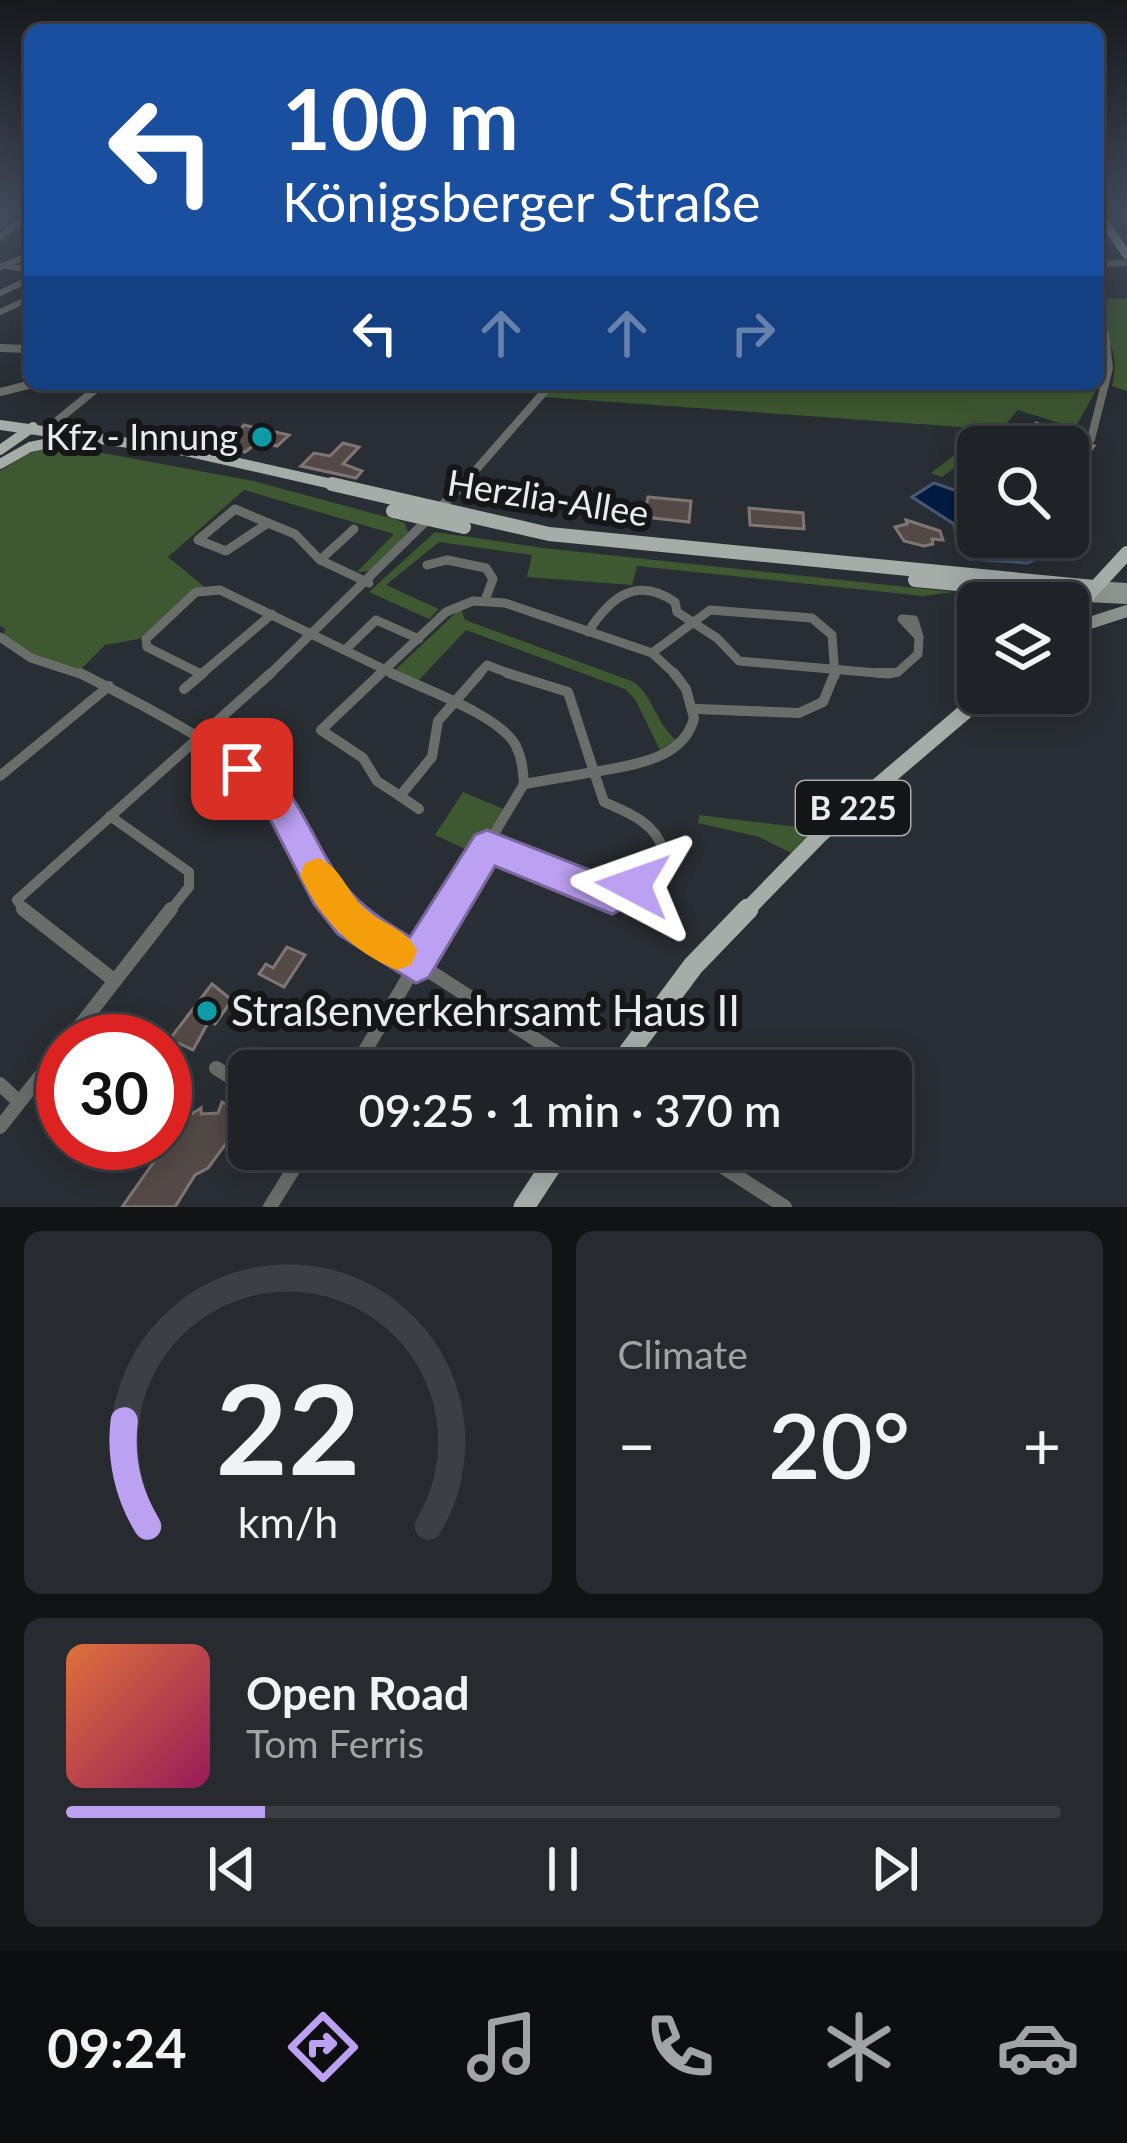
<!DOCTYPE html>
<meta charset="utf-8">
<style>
:root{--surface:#1f2227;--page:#272a2f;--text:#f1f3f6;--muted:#a1a4a7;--line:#3c3f44;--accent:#bca0f2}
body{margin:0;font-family:Lato,sans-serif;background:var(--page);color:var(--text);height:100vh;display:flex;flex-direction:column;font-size:45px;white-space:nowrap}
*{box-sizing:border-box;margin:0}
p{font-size:39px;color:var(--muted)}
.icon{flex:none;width:66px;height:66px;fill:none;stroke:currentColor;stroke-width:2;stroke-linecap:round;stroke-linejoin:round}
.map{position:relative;height:1207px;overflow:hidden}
.side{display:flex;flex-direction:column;gap:24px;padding:24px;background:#111315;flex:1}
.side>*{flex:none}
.banner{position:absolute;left:24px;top:24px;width:1080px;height:366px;border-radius:18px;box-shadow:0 6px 30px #0003,0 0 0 3px var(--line);background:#1a4fa0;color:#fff;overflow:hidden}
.controls{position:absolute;left:957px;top:426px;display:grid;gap:24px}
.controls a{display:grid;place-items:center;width:132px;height:132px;border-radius:18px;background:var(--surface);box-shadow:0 6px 30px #0003,0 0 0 3px var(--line);font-size:60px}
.speed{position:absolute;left:36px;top:1014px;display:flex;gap:24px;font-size:60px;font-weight:700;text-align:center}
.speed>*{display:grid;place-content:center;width:156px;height:156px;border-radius:50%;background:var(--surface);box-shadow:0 6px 30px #0003,0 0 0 3px var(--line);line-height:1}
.speed .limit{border:18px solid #d22;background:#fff;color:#111}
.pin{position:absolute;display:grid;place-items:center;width:102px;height:102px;color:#fff;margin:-51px;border-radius:24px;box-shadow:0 6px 18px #0006}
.me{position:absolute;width:132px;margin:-66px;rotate:274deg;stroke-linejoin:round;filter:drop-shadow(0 0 9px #0008)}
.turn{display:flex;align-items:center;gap:42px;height:252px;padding:0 60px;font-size:54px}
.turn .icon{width:156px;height:156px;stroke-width:2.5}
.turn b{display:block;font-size:84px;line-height:102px}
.lanes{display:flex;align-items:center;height:114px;padding:0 60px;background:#0003;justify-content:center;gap:60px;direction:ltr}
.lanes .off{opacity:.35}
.big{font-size:90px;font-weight:600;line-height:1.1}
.side .card{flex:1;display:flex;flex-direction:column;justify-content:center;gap:18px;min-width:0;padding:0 42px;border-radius:18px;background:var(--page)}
.side .dial{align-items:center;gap:0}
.dial svg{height:312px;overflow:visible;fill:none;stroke:var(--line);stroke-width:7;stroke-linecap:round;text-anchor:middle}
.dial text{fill:var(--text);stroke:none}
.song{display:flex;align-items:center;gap:36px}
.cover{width:144px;height:144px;border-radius:18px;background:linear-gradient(135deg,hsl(20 70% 55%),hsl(330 70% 35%))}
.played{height:12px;border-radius:6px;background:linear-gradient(90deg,var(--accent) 20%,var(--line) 20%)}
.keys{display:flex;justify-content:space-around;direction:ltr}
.heat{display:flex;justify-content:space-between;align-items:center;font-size:66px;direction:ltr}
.side .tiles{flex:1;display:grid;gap:24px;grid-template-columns:1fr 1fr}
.card:last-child{grid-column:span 2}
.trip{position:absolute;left:228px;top:1050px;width:684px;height:120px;border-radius:18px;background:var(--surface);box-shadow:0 6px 30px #0003,0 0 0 3px var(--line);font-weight:600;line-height:120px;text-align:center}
.tabs{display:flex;height:192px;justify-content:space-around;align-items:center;background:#0c0e10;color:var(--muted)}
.tabs .icon{width:84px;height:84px}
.tabs .active{color:var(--accent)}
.tabs b{font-size:54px;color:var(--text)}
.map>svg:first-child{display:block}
.green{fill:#3e5831}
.water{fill:#001b43;stroke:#465977;stroke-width:3}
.building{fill:#534a47;stroke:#7f7673;stroke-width:3}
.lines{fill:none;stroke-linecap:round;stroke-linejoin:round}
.street-far4{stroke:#6a6e6b;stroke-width:6}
.street-far3{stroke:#6a6e6b;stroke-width:8}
.street-far2{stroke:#6a6e6b;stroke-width:9}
.street-far1{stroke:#6a6e6b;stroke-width:10}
.street{stroke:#6a6e6b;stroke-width:14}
.secondary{stroke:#8c928e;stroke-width:12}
.primary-far4{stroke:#a6ada9;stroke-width:9}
.primary-far3{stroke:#a6ada9;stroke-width:10}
.primary-far2{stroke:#a6ada9;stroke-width:14}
.primary-far1{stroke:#a6ada9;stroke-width:16}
.primary{stroke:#a6ada9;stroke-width:21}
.route{fill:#bca0f2;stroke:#7a689d;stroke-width:3}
.slow{fill:#f59e0b}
.culture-dot{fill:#0f9aa8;stroke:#141618;stroke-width:4.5}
.labels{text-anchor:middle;stroke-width:12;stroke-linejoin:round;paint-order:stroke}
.shield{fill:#141618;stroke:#a8abae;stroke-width:3}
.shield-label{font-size:33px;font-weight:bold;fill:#e8ebef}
.poi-label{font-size:36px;fill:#e8ebef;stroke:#141618;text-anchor:end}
.street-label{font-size:36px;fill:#e8ebef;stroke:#141618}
.near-poi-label{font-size:42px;fill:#e8ebef;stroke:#141618;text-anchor:start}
</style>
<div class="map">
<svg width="1127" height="1207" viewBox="0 0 1127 1207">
<rect width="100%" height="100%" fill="#292e34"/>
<g class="green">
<path d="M 1127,298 L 1127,391 L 1112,386 C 1123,346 1098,332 1098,299 Z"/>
<path d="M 1100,383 L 1075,428 L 1018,410 L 992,440 L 942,477 L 931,473 L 989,429 L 543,397 L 552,386 L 598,389 L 600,384 Z"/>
<path d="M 60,445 L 253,481 L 394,519 L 405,523 L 408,532 L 370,571 L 357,572 L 394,534 L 244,490 L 168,557 L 207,589 L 139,639 L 105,645 L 78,672 L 31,658 L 3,637 L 5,629 L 0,626 L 0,471 L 27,454 Z"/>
<path d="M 435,532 L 543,548 L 954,592 L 923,596 L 637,566 L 632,585 L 527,577 L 532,555 L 439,542 L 386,585 L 439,609 L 429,619 L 369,592 Z"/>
<path d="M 461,608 L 465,620 L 634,682 C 654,698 656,723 676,740 L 660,750 L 635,699 L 625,689 L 466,630 L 417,682 L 394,671 Z"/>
<path d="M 463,792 L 503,809 L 476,854 L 435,835 Z"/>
<path d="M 699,815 L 814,829 L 791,853 L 759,837 L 698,823 Z"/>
</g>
<path class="water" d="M 934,483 L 978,498 L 978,537 L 1028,537 L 1041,550 L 1040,557 L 1028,563 L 969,559 L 957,545 L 954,524 L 912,497 Z"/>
<g class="building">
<path d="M 1036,423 L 1094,446 L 1082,462 L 1089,464 L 1079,477 L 1086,486 L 1073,486 L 1068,493 L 1068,447 L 1015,447 Z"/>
<path d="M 244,425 L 289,435 L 277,446 L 258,442 L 245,452 L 225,447 Z"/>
<path d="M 343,443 L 359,447 L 343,464 L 362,471 L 356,478 L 301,466 L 314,453 L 330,456 Z"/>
<path d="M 648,497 L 691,501 L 689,522 L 644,517 Z"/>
<path d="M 749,508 L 803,513 L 804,529 L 750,525 Z"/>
<path d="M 906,520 L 940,531 L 943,540 L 932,539 L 933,544 L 924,546 L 904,541 L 895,527 L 907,524 Z"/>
<path d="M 287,947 L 305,955 L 284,987 L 259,974 L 266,964 L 273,968 Z"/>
<path d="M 212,984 L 232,1000 L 215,1024 L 209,1021 L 193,1050 L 170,1039 Z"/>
<path d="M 222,1102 L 234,1109 L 239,1126 L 208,1168 L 195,1175 L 175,1207 L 122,1207 L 165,1146 L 165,1131 L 201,1108 L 201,1114 L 218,1113 Z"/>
</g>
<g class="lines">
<g class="street-far4">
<path d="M 1110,215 L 1127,216"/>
<path d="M 0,237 L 27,215"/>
<path d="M 1098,264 L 1127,263"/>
<path d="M 6,266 L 30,270"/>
<path d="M 0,267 L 30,255"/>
<path d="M 0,293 L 30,279"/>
<path d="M 0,312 L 30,298"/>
<path d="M 1098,316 L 1106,337"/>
</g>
<g class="street-far3">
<path d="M 0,348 L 30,349"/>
<path d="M 0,392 L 32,384"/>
<path d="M 47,429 L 102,384"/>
<path d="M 1091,439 L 1109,368 L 1105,334"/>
<path d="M 461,487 L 551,384"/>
</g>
<g class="street-far2">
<path d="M 235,509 L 268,523 L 226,551 L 198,540 Z"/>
<path d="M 268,523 L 295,534 L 320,560 L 369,583"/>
<path d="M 320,560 L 354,529"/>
<path d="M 427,565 L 447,560 L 486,568 L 493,579 L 485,600"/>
<path d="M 902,619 L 914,620 L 919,637 Z"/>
<path d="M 588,632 C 610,598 636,575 675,602 L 677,612 L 717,638 L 739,661 L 888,674 L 898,672 L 918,654 L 919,637"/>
<path d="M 0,637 L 31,658 L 86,676"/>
<path d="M 345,650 L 376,620 L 419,639"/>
<path d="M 652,653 L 710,610 L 812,618 L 832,635 L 835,676"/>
<path d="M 201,674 L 147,647 L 146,639 L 196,592 L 220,590 L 398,676"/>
<path d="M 199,676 L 272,614"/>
<path d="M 268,676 L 464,484"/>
<path d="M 378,676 L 446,612 L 473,601 L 505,603 L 652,653 L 677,676"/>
<path d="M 477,676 L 487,665 L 516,676"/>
</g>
<g class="street-far1">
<path d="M 80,673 C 140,704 243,753 281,808 C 305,842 318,881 344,912"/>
<path d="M 381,673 L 321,730 L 363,758 L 377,781 L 400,796 L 432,757 L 438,721 L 480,673"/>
<path d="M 391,673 C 423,689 500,715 516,746 C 522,758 523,771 524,784 L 447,912"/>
<path d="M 507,673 L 568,692 L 594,772"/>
<path d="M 878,673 L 892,673"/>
<path d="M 184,689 L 203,673"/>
<path d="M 697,709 L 799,713 L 823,702 L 835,673"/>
<path d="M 594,772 C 631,765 684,760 694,718 L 686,689 L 674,673"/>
<path d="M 0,776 L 109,686"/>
<path d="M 524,784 L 594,772"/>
<path d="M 400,796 L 419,809"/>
<path d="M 110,816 L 189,872 L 189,887 L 169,912"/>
<path d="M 487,846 L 612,897 L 633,885 L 663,849 C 654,822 629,813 604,802 L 594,772"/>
<path d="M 26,912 L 17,900 L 271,673"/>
</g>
<g class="street">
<path d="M 23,909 L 115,981"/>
<path d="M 341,909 L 351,921 L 585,1071"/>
<path d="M 68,1041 L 171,909"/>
<path d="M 216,1068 L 249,1089"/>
<path d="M 353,1071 L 449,909"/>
<path d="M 0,1084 L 19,1102"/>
<path d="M 0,1127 L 63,1047"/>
<path d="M 695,1149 L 785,1207"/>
<path d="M 270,1207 L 306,1149"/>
</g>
<g class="secondary">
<path d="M 1094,587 L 1127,589"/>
<path d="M 1086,596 L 1127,598"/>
<path d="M 1068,630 L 1127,611"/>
</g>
<path class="primary-far4" d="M 1099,215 L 1127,255"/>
<g class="primary-far3">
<path d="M 0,425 L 186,451 L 345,487"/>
<path d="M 0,450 L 33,427"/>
<path d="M 0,464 L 30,447 L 69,439"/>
</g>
<g class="primary-far2">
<path d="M 332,484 L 549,534 L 1094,587"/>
<path d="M 393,511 L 464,527"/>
<path d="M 915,580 L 1086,596"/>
<path d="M 1068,617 L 1127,553"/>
</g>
<path class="primary-far1" d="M 745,912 L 820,835 L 987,693"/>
<g class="primary">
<path d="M 615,1071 L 693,966 L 748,909"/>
<path d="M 524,1207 L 562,1149"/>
</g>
</g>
<linearGradient id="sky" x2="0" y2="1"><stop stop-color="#17191d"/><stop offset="0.56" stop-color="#434c5c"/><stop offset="1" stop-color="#434c5c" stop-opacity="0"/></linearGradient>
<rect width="1127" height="384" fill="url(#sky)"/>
<path class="route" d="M 242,755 C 297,775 311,844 344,885 C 363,908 385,922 410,937 L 475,835 L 487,830 L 610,878 L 633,868 L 646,873 L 651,885 L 646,897 L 612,914 L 495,866 L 429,977 L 416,983 L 338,934 L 314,904 L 270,819 L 226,769 L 230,759 Z"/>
<path class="slow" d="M 318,858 C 341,867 347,892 364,908 C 382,925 407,928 417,951 L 411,965 L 397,970 C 353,952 320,919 300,875 L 305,863 Z"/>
<g class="culture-dot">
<circle cx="262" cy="437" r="12"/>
<circle cx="207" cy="1011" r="12"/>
</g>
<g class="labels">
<rect class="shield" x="796" y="781" width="114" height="54" rx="9"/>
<g class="shield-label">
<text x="853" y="820">B 225</text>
</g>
<g class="poi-label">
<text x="238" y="450">Kfz - Innung</text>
</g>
<g class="street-label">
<text transform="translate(548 498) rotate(9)" y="13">Herzlia-Allee</text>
</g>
<g class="near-poi-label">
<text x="231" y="1026">Straßenverkehrsamt Haus II</text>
</g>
</g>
</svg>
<div class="controls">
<a><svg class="icon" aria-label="search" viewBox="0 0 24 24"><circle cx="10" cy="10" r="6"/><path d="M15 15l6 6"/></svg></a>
<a><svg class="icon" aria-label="layers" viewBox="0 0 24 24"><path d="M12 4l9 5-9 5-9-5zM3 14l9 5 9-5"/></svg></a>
</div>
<div class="speed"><div class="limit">30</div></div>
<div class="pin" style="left:242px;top:769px;background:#d93025"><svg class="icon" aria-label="arrive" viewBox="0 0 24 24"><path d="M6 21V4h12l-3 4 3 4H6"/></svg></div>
<svg class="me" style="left:633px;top:885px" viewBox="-20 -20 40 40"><path d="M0-17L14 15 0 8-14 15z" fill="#bca0f2" stroke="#fff" stroke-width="4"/></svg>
<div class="trip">09:25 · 1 min · 370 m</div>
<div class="banner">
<div class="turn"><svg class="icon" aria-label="left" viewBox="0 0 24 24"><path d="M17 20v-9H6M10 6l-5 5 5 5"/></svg><div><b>100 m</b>Königsberger Straße</div></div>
<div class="lanes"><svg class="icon" aria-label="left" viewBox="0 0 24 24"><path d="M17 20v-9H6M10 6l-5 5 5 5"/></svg><svg class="icon off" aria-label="ahead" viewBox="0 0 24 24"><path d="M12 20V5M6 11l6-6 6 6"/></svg><svg class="icon off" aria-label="ahead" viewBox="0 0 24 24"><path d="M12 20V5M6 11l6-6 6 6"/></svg><svg class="icon off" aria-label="right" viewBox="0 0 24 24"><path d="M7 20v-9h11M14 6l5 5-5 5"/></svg></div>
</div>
</div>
<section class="side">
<div class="tiles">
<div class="card dial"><svg viewBox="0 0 100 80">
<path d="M14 69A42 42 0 1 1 86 69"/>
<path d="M14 69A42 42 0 0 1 8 42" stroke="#bca0f2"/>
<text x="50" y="56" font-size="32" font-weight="700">22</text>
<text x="50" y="72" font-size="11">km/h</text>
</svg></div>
<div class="card"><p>Climate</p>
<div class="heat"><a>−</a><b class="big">20°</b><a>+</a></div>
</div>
<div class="card">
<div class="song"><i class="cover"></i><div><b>Open Road</b><p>Tom Ferris</p></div></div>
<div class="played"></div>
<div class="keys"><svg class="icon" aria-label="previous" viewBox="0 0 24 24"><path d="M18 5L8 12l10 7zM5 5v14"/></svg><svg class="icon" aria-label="pause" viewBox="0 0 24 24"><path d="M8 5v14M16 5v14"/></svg><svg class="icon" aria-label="next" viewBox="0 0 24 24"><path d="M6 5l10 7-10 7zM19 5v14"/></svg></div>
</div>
</div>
</section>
<nav class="tabs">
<b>09:24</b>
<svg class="icon active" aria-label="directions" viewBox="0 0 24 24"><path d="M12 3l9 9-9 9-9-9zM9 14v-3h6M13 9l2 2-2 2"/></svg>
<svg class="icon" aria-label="music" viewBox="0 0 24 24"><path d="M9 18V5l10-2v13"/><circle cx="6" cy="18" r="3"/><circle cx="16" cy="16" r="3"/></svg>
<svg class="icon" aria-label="phone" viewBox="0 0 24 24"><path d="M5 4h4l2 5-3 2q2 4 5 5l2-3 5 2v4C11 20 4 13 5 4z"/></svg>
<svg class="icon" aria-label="climate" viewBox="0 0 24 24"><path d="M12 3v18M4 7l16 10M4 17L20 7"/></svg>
<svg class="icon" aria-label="car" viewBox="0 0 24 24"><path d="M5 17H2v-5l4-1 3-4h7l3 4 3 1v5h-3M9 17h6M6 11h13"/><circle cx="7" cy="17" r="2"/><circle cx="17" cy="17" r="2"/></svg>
</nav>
